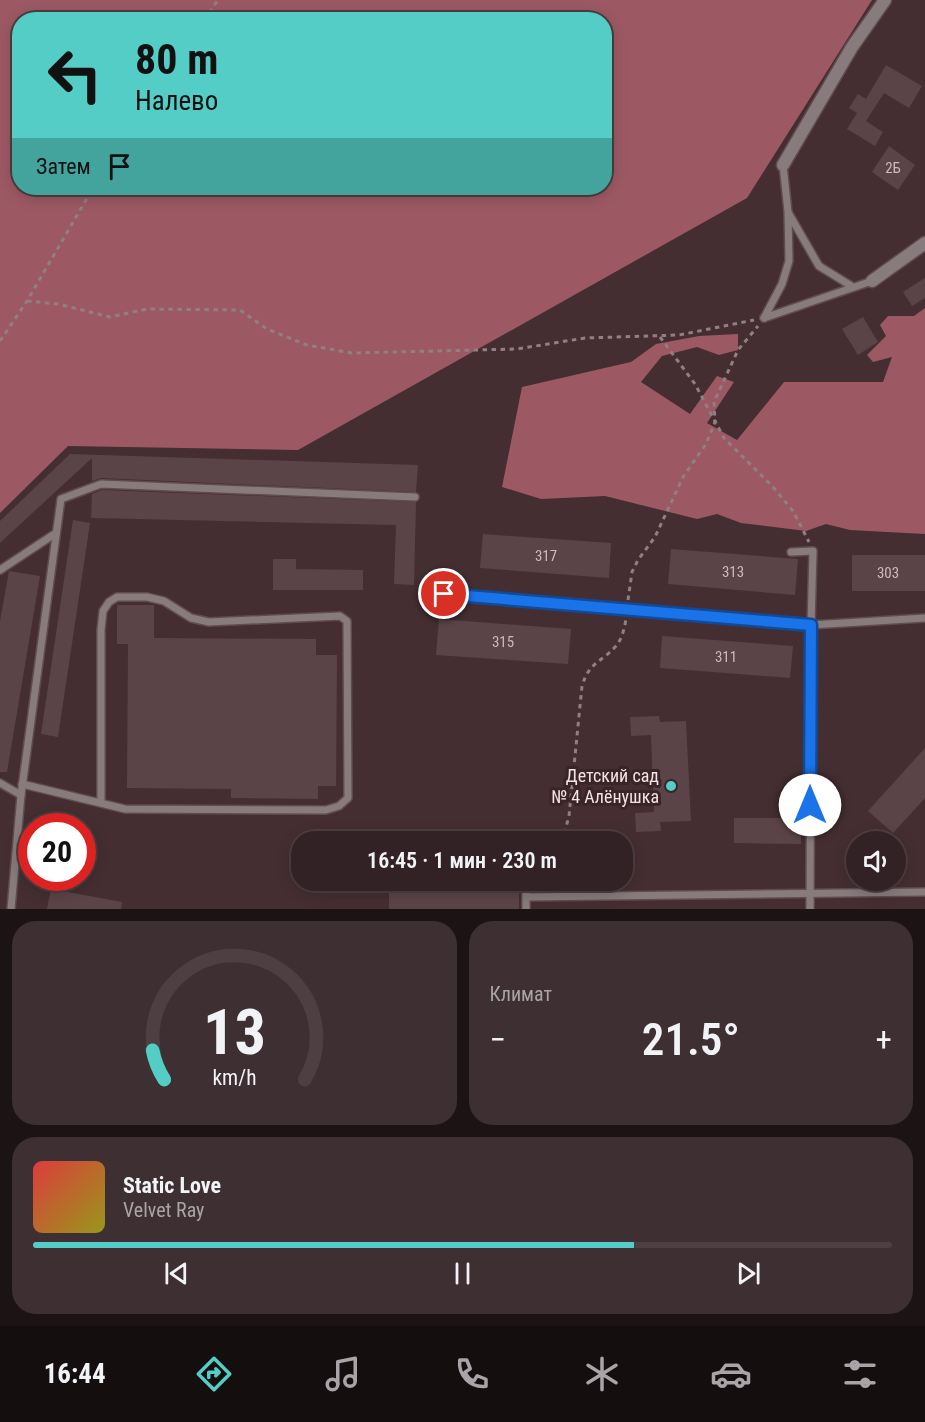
<!DOCTYPE html>
<html lang="ru">
<meta charset="utf-8">
<style>
:root{--surface:#332225;--page:#3e2f32;--text:#f1f3f6;--muted:#a9a4a7;--line:#4e3f42;--accent:#54cdc6}
body{margin:0;font-family:"Roboto Condensed",sans-serif;background:var(--page);color:var(--text);height:100vh;display:flex;flex-direction:column;font-size:22px;white-space:nowrap}
*{box-sizing:border-box;margin:0}
p{font-size:20px;color:var(--muted)}
.icon{flex:none;width:33px;height:33px;fill:none;stroke:currentColor;stroke-width:2;stroke-linecap:round;stroke-linejoin:round}
.map{position:relative;height:909px;overflow:hidden}
.side{display:flex;flex-direction:column;gap:12px;padding:12px;background:#1c1314;flex:1}
.side>*{flex:none}
.hud{position:absolute;left:12px;top:12px;width:600px;height:183px;border-radius:24px;box-shadow:0 3px 15px #0003,0 0 0 2px var(--line);background:#54cdc6;color:#111;overflow:hidden}
.buttons{position:absolute;left:846px;top:831px;display:grid;gap:12px}
.buttons a{display:grid;place-items:center;width:60px;height:60px;border-radius:50%;background:var(--surface);box-shadow:0 3px 15px #0003,0 0 0 2px var(--line);font-size:30px}
.speed{position:absolute;left:18px;top:813px;display:flex;gap:12px;font-size:30px;font-weight:700;text-align:center}
.speed>*{display:grid;place-content:center;width:78px;height:78px;border-radius:50%;background:var(--surface);box-shadow:0 3px 15px #0003,0 0 0 2px var(--line);line-height:1}
.speed .limit{border:9px solid #d22;background:#fff;color:#111}
.pin{position:absolute;display:grid;place-items:center;width:51px;height:51px;color:#fff;margin:-26px;border:3px solid #fff;border-radius:50%;box-shadow:0 2px 6px #0007}
.me{position:absolute;width:66px;margin:-33px;rotate:0deg;stroke-linejoin:round;filter:drop-shadow(0 0 4px #0008)}
.turn{display:flex;align-items:center;gap:21px;height:126px;padding:0 24px;font-size:27px}
.turn .icon{width:78px;height:78px;stroke-width:2.5}
.turn b{display:block;font-size:42px;line-height:51px}
.then{display:flex;align-items:center;height:57px;padding:0 24px;background:#0003;gap:12px;font-size:22px}
.big{font-size:45px;font-weight:600;line-height:1.1}
.side .widget{flex:1;display:flex;flex-direction:column;justify-content:center;gap:9px;min-width:0;padding:0 21px;border-radius:24px;background:var(--page)}
.side .dial{align-items:center;gap:0}
.dial svg{height:156px;overflow:visible;fill:none;stroke:var(--line);stroke-width:7;stroke-linecap:round;text-anchor:middle}
.dial text{fill:var(--text);stroke:none}
.song{display:flex;align-items:center;gap:18px}
.cover{width:72px;height:72px;border-radius:9px;background:linear-gradient(135deg,hsl(0 70% 55%),hsl(60 70% 35%))}
.played{height:6px;border-radius:3px;background:linear-gradient(90deg,var(--accent) 70%,var(--line) 70%)}
.keys{display:flex;justify-content:space-around;direction:ltr}
.heat{display:flex;justify-content:space-between;align-items:center;font-size:33px;direction:ltr}
.side .tiles{flex:1;display:grid;gap:12px;grid-template-columns:1fr 1fr}
.widget:last-child{grid-column:span 2}
.trip{position:absolute;left:291px;top:831px;width:342px;height:60px;border-radius:24px;background:var(--surface);box-shadow:0 3px 15px #0003,0 0 0 2px var(--line);font-weight:600;line-height:60px;text-align:center}
.dock{display:flex;height:96px;justify-content:space-around;align-items:center;background:#140e0f;color:var(--muted)}
.dock .icon{width:42px;height:42px}
.dock .selected{color:var(--accent)}
.dock b{font-size:27px;color:var(--text)}
.map>svg:first-child{display:block}
.forest{fill:#9c5964;fill-rule:evenodd}
.building{fill:#5b4447}
.lines{fill:none;stroke-linecap:round;stroke-linejoin:round}
.lane-casing{stroke:#604b4e;stroke-width:10}
.street-casing{stroke:#604b4e;stroke-width:15}
.path{stroke:#927f82;stroke-width:3;stroke-dasharray:4.5 4.5;stroke-linecap:butt}
.lane{stroke:#877b7d;stroke-width:7}
.street{stroke:#877b7d;stroke-width:12}
.route-casing{stroke:#114b97;stroke-width:15}
.route{stroke:#1a73e8;stroke-width:10}
.poi-dot{fill:#54cdc6;stroke:#392427;stroke-width:2}
.labels{text-anchor:middle;stroke-width:6;stroke-linejoin:round;paint-order:stroke}
.number-label{font-size:15px;fill:#ccbabd}
.poi-label{font-size:18px;fill:#f1e2e4;stroke:#392427;text-anchor:end}
</style>
<div class="map">
<svg width="925" height="909" viewBox="0 0 925 909">
<rect width="100%" height="100%" fill="#442e31"/>
<g class="forest">
<path d="M 0,0 L 872,0 L 747,198 L 298,450 L 68,446 L 0,513 ZM 20,20 L 604,20 L 604,188 L 20,188 Z"/>
<path d="M 925,308 L 925,534 L 850,530 L 826,524 L 806,531 L 741,523 L 717,514 L 697,519 L 605,496 L 541,499 L 502,487 L 522,387 L 631,362 L 656,344 L 699,336 L 738,334 L 738,350 L 719,355 L 697,347 L 662,356 L 641,382 L 690,414 L 717,376 L 734,382 L 707,423 L 737,440 L 784,382 L 883,382 L 892,357 L 873,362 L 867,355 L 886,336 L 880,325 L 888,316 L 914,316 Z"/>
</g>
<g class="building">
<path d="M 886,65 L 922,86 L 909,108 L 884,93 L 866,121 L 883,132 L 875,146 L 847,129 L 857,113 L 849,108 L 858,94 L 866,99 Z"/>
<path d="M 889,146 L 915,165 L 898,190 L 872,172 Z"/>
<path d="M 925,278 L 925,298 L 912,306 L 903,292 Z"/>
<path d="M 863,317 L 878,342 L 858,355 L 842,329 Z"/>
<path d="M 70,454 L 418,465 L 416,492 L 101,478 L 92,481 L 92,458 L 0,543 L 0,521 Z"/>
<path d="M 102,490 L 416,502 L 414,585 L 394,584 L 396,525 L 91,518 L 92,494 Z"/>
<path d="M 73,520 L 90,523 L 58,737 L 41,734 Z"/>
<path d="M 483,534 L 611,543 L 609,578 L 480,568 Z"/>
<path d="M 671,549 L 798,559 L 795,595 L 668,584 Z"/>
<rect x="852" y="555" width="73" height="36"/>
<path d="M 273,559 L 296,559 L 296,569 L 363,570 L 363,590 L 273,590 Z"/>
<path d="M 9,571 L 40,576 L 7,772 L 0,772 L 0,621 Z"/>
<path d="M 117,605 L 154,605 L 154,638 L 316,639 L 316,655 L 337,655 L 336,786 L 318,786 L 318,799 L 231,798 L 231,789 L 127,788 L 128,644 L 117,644 Z"/>
<path d="M 439,619 L 571,629 L 568,664 L 436,655 Z"/>
<path d="M 662,636 L 793,646 L 790,678 L 660,668 Z"/>
<path d="M 659,716 L 660,722 L 686,721 L 691,821 L 660,822 L 661,831 L 636,832 L 635,813 L 654,812 L 651,735 L 631,736 L 630,717 Z"/>
<path d="M 925,748 L 925,798 L 893,833 L 868,811 Z"/>
<path d="M 734,818 L 801,818 L 801,844 L 734,843 Z"/>
<path d="M 519,886 L 519,909 L 389,909 L 389,888 Z"/>
<path d="M 51,889 L 122,902 L 121,909 L 47,909 Z"/>
</g>
<g class="lines">
<g class="lane-casing">
<g id="lane">
<path d="M 789,214 L 819,266 L 853,287"/>
<path d="M 764,318 L 782,284 L 789,261 L 788,212 L 783,165"/>
<path d="M 764,318 L 872,281"/>
<path d="M 791,552 L 813,551 L 811,625 L 810,909"/>
<path d="M 0,570 L 56,533"/>
<path d="M 444,594 L 811,625 L 925,618"/>
<path d="M 0,783 L 21,795"/>
<path d="M 22,784 L 125,809 L 326,810 L 339,806 L 348,798 L 347,621 L 340,616 L 209,622 L 191,618 L 164,601 L 147,597 L 117,597 L 109,602 L 103,611 L 101,630 L 101,803"/>
<path d="M 526,880 L 526,909"/>
<path d="M 526,897 L 925,892"/>
<path d="M 11,909 L 21,795 L 61,499 L 101,484 L 415,497"/>
</g>
</g>
<g class="street-casing">
<g id="street">
<path d="M 783,165 L 852,47 L 885,0"/>
<path d="M 872,281 L 925,243"/>
</g>
</g>
<g class="path">
<path d="M 204,20 L 218,0"/>
<path d="M 27,301 L 58,304 L 110,317 L 147,309 L 240,310 L 267,329 L 307,345 L 352,353 L 517,349 L 585,338 L 679,335 L 754,320"/>
<path d="M 660,337 L 695,384 L 724,438 L 773,487 L 793,511 L 809,542"/>
<path d="M 0,341 L 27,301 L 93,188"/>
<path d="M 628,600 L 632,572 L 638,560 L 655,537 L 683,477 L 706,444 L 715,422 L 714,402 L 738,350 L 758,326"/>
<path d="M 562,842 L 569,816 L 582,686 C 589,662 602,662 616,646 C 622,639 625,627 626,618"/>
</g>
<use href="#lane" class="lane"/>
<use href="#street" class="street"/>
</g>
<g class="lines">
<g class="route-casing">
<path id="route" d="M 444,594 L 811,625 L 810,805"/>
</g>
<use href="#route" class="route"/>
</g>
<circle class="poi-dot" cx="671" cy="786" r="6"/>
<g class="labels">
<g class="number-label">
<text x="893" y="173">2Б</text>
<text x="546" y="561">317</text>
<text x="733" y="577">313</text>
<text x="888" y="578">303</text>
<text x="503" y="647">315</text>
<text x="726" y="662">311</text>
</g>
<g class="poi-label">
<text x="659" y="782">Детский сад<tspan x="659" dy="21">№ 4 Алёнушка</tspan></text>
</g>
</g>
</svg>
<div class="buttons">
<a><svg class="icon" aria-label="sound" viewBox="0 0 24 24"><path d="M4 9h4l5-4v14l-5-4H4zM17 9q2 3 0 6"/></svg></a>
</div>
<div class="speed"><div class="limit">20</div></div>
<div class="pin" style="left:444px;top:594px;background:#d93025"><svg class="icon" aria-label="arrive" viewBox="0 0 24 24"><path d="M6 21V4h12l-3 4 3 4H6"/></svg></div>
<svg class="me" style="left:810px;top:805px" viewBox="-20 -20 40 40"><circle r="19" fill="#fff"/><path d="M0-13L10 11 0 6-10 11z" fill="#1a73e8"/></svg>
<div class="trip">16:45 · 1 мин · 230 m</div>
<div class="hud">
<div class="turn"><svg class="icon" aria-label="left" viewBox="0 0 24 24"><path d="M17 20v-9H6M10 6l-5 5 5 5"/></svg><div><b>80 m</b>Налево</div></div>
<div class="then">Затем<svg class="icon" aria-label="arrive" viewBox="0 0 24 24"><path d="M6 21V4h12l-3 4 3 4H6"/></svg></div>
</div>
</div>
<section class="side">
<div class="tiles">
<div class="widget dial"><svg viewBox="0 0 100 80">
<path d="M14 69A42 42 0 1 1 86 69"/>
<path d="M14 69A42 42 0 0 1 8 54" stroke="#54cdc6"/>
<text x="50" y="56" font-size="32" font-weight="700">13</text>
<text x="50" y="72" font-size="11">km/h</text>
</svg></div>
<div class="widget"><p>Климат</p>
<div class="heat"><a>−</a><b class="big">21.5°</b><a>+</a></div>
</div>
<div class="widget">
<div class="song"><i class="cover"></i><div><b>Static Love</b><p>Velvet Ray</p></div></div>
<div class="played"></div>
<div class="keys"><svg class="icon" aria-label="previous" viewBox="0 0 24 24"><path d="M18 5L8 12l10 7zM5 5v14"/></svg><svg class="icon" aria-label="pause" viewBox="0 0 24 24"><path d="M8 5v14M16 5v14"/></svg><svg class="icon" aria-label="next" viewBox="0 0 24 24"><path d="M6 5l10 7-10 7zM19 5v14"/></svg></div>
</div>
</div>
</section>
<nav class="dock">
<b>16:44</b>
<svg class="icon selected" aria-label="directions" viewBox="0 0 24 24"><path d="M12 3l9 9-9 9-9-9zM9 14v-3h6M13 9l2 2-2 2"/></svg>
<svg class="icon" aria-label="music" viewBox="0 0 24 24"><path d="M9 18V5l10-2v13"/><circle cx="6" cy="18" r="3"/><circle cx="16" cy="16" r="3"/></svg>
<svg class="icon" aria-label="phone" viewBox="0 0 24 24"><path d="M5 4h4l2 5-3 2q2 4 5 5l2-3 5 2v4C11 20 4 13 5 4z"/></svg>
<svg class="icon" aria-label="climate" viewBox="0 0 24 24"><path d="M12 3v18M4 7l16 10M4 17L20 7"/></svg>
<svg class="icon" aria-label="car" viewBox="0 0 24 24"><path d="M5 17H2v-5l4-1 3-4h7l3 4 3 1v5h-3M9 17h6M6 11h13"/><circle cx="7" cy="17" r="2"/><circle cx="17" cy="17" r="2"/></svg>
<svg class="icon" aria-label="filters" viewBox="0 0 24 24"><path d="M4 7h16M4 17h16"/><circle cx="9" cy="7" r="2"/><circle cx="15" cy="17" r="2"/></svg>
</nav>
